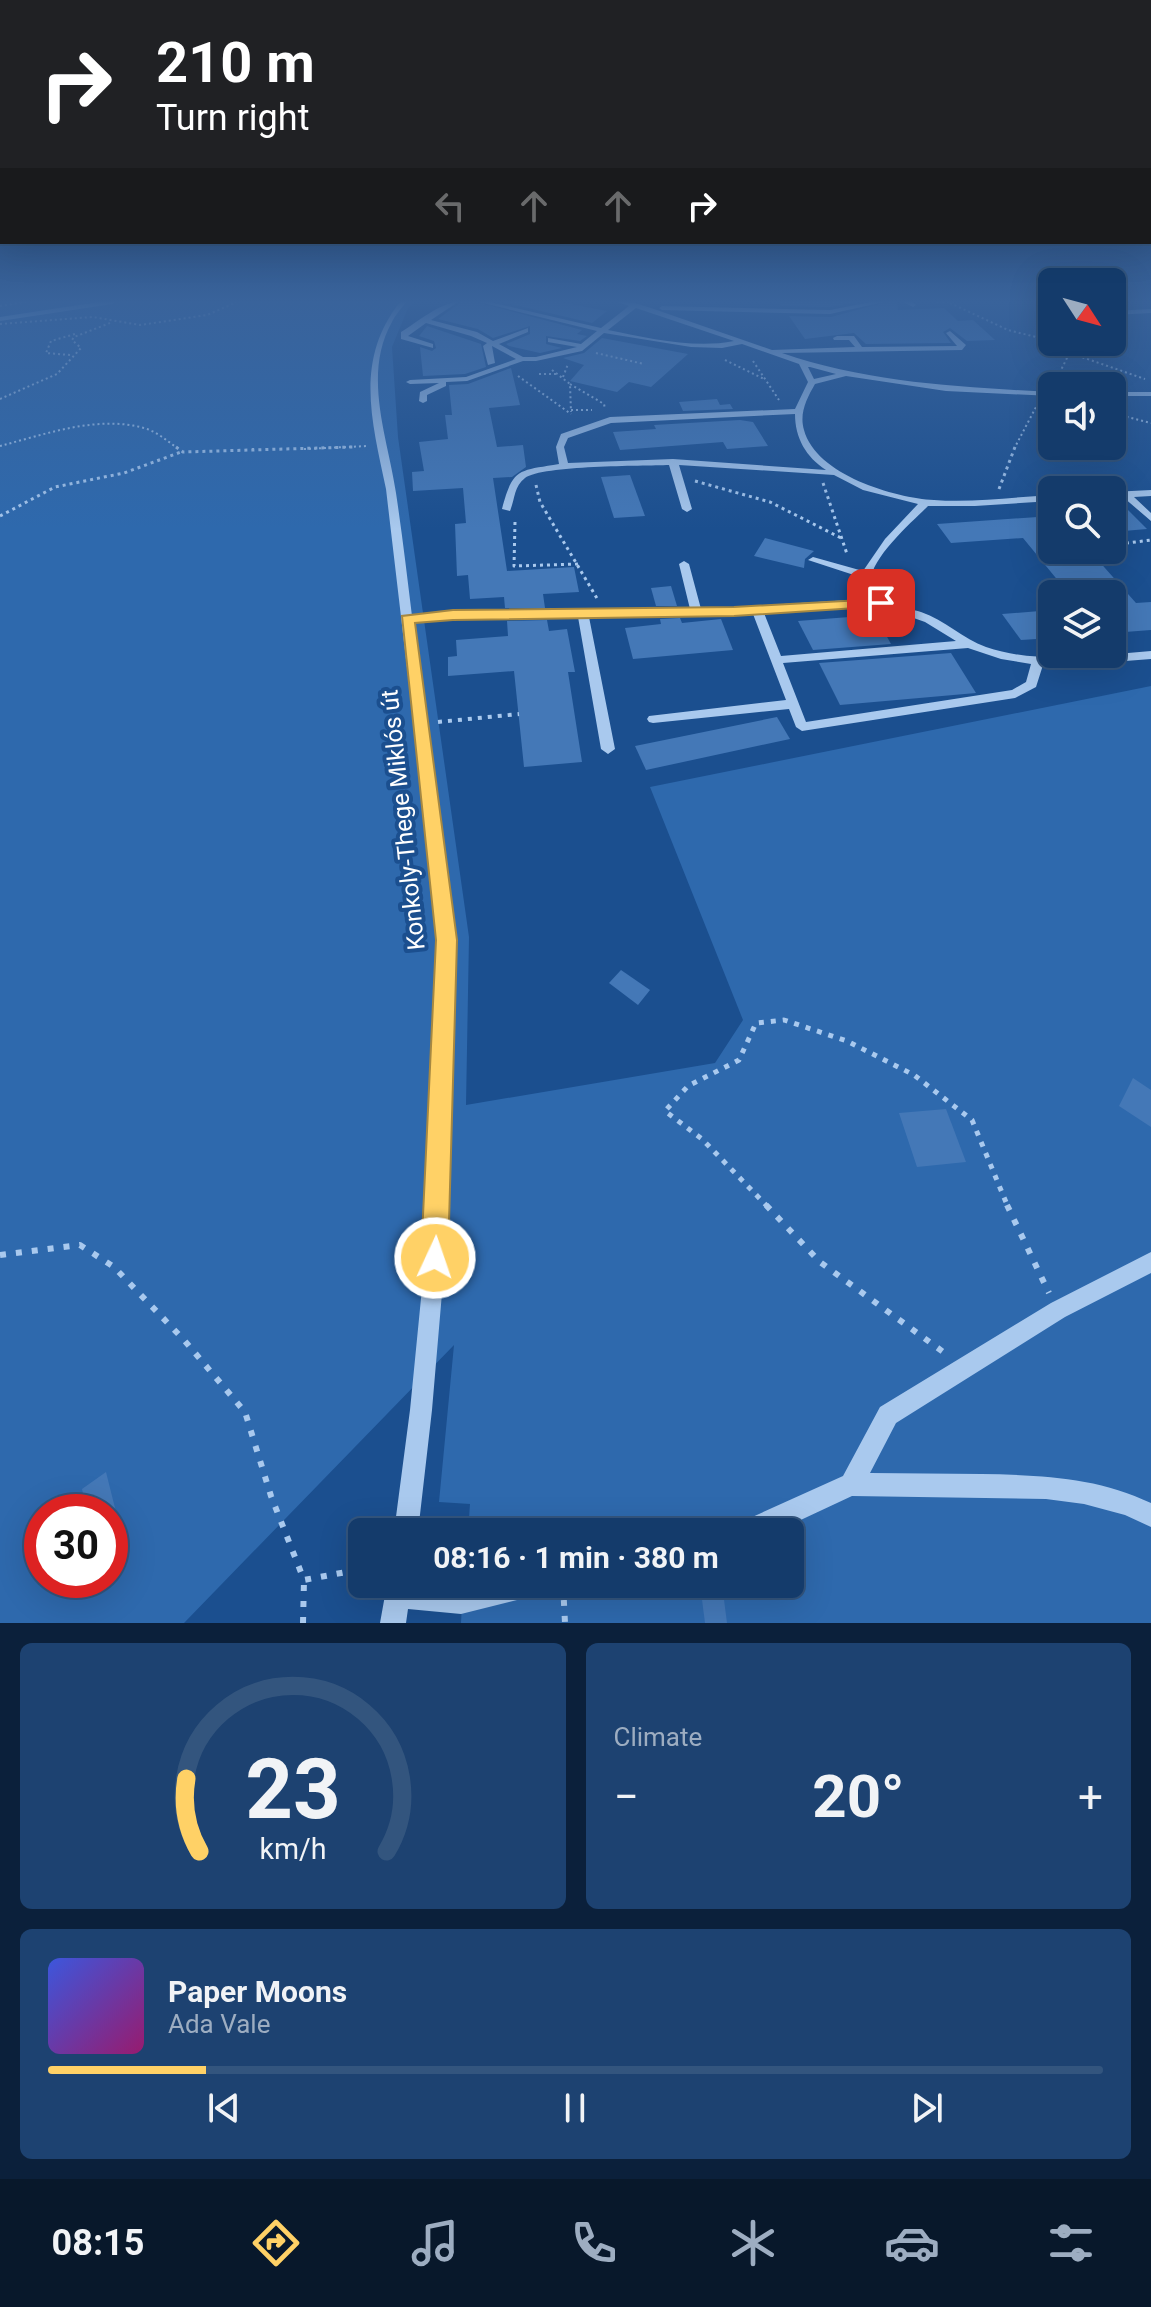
<!DOCTYPE html>
<meta charset="utf-8">
<style>
:root{--surface:#143b6b;--page:#1d4271;--text:#f1f3f6;--muted:#9dadc1;--line:#33557e;--accent:#ffd166}
body{margin:0;font-family:Roboto,sans-serif;background:var(--page);color:var(--text);height:100vh;display:flex;flex-direction:column;font-size:30px;white-space:nowrap}
*{box-sizing:border-box;margin:0}
p{font-size:26px;color:var(--muted)}
.icon{flex:none;width:44px;height:44px;fill:none;stroke:currentColor;stroke-width:2;stroke-linecap:round;stroke-linejoin:round}
.map{position:relative;height:1623px;overflow:hidden}
.side{display:flex;flex-direction:column;gap:20px;padding:20px;background:#0b203b;flex:1}
.side>*{flex:none}
.guide{position:absolute;left:0px;top:0px;width:1152px;height:244px;box-shadow:0 8px 32px #0002,0 0 0 2px var(--line);background:#202124;color:#fff;overflow:hidden}
.needle{width:52px;rotate:126deg}
.tools{position:absolute;left:1038px;top:268px;display:grid;gap:16px}
.tools a{display:grid;place-items:center;width:88px;height:88px;border-radius:12px;background:var(--surface);box-shadow:0 8px 32px #0002,0 0 0 2px var(--line);font-size:40px}
.speed{position:absolute;left:24px;top:1494px;display:flex;gap:16px;font-size:40px;font-weight:700;text-align:center}
.speed>*{display:grid;place-content:center;width:104px;height:104px;border-radius:50%;background:var(--surface);box-shadow:0 8px 32px #0002,0 0 0 2px var(--line);line-height:1}
.speed .limit{border:12px solid #d22;background:#fff;color:#111}
.pin{position:absolute;display:grid;place-items:center;width:68px;height:68px;color:#fff;margin:-34px;border-radius:16px;box-shadow:0 4px 12px #0006}
.me{position:absolute;width:88px;margin:-44px;rotate:3deg;stroke-linejoin:round;filter:drop-shadow(0 0 6px #0008)}
.turn{display:flex;align-items:center;gap:28px;height:168px;padding:0 24px;font-size:36px}
.turn .icon{width:104px;height:104px;stroke-width:2.5}
.turn b{display:block;font-size:56px;line-height:68px}
.lanes{display:flex;align-items:center;height:76px;padding:0 24px;background:#0003;justify-content:center;gap:40px;direction:ltr}
.lanes .off{opacity:.35}
.big{font-size:60px;font-weight:700;line-height:1.1}
.side .tile{flex:1;display:flex;flex-direction:column;justify-content:center;gap:12px;min-width:0;padding:0 28px;border-radius:12px;background:var(--page)}
.side .dial{align-items:center;gap:0}
.dial svg{height:208px;overflow:visible;fill:none;stroke:var(--line);stroke-width:7;stroke-linecap:round;text-anchor:middle}
.dial text{fill:var(--text);stroke:none}
.song{display:flex;align-items:center;gap:24px}
.cover{width:96px;height:96px;border-radius:12px;background:linear-gradient(135deg,hsl(230 70% 55%),hsl(320 70% 35%))}
.played{height:8px;border-radius:4px;background:linear-gradient(90deg,var(--accent) 15%,var(--line) 15%)}
.keys{display:flex;justify-content:space-around;direction:ltr}
.heat{display:flex;justify-content:space-between;align-items:center;font-size:44px;direction:ltr}
.side .tiles{flex:1;display:grid;gap:20px;grid-template-columns:1fr 1fr}
.tile:last-child{grid-column:span 2}
.trip{position:absolute;left:348px;top:1518px;width:456px;height:80px;border-radius:12px;background:var(--surface);box-shadow:0 8px 32px #0002,0 0 0 2px var(--line);font-weight:700;line-height:80px;text-align:center}
.tabs{display:flex;height:128px;justify-content:space-around;align-items:center;background:#08182b;color:var(--muted)}
.tabs .icon{width:56px;height:56px}
.tabs .current{color:var(--accent)}
.tabs b{font-size:36px;color:var(--text)}
.map>svg:first-child{display:block}
.green{fill:#2e69ad;fill-rule:evenodd}
.lines{fill:none;stroke-linecap:round;stroke-linejoin:round}
.stream{stroke:#9cc4f0;stroke-width:4}
.building{fill:#4478b7}
.path-far4{stroke:#a9c9ee;stroke-width:2;stroke-dasharray:2 3;stroke-linecap:butt}
.path-far3{stroke:#a9c9ee;stroke-width:3;stroke-dasharray:3 4;stroke-linecap:butt}
.path-far2{stroke:#a9c9ee;stroke-width:4;stroke-dasharray:4 6;stroke-linecap:butt}
.path-far1{stroke:#a9c9ee;stroke-width:5;stroke-dasharray:5 7;stroke-linecap:butt}
.path{stroke:#a9c9ee;stroke-width:6;stroke-dasharray:6 10;stroke-linecap:butt}
.minor{fill:#a9c9ee;fill-rule:evenodd}
.route{fill:#ffd166;stroke:#a68842;stroke-width:2}
.labels{text-anchor:middle;stroke-width:8;stroke-linejoin:round;paint-order:stroke}
.street-label{font-size:24px;fill:#fff;stroke:#1b4f8f}
</style>
<div class="map">
<svg width="1151" height="1623" viewBox="0 0 1151 1623">
<rect width="100%" height="100%" fill="#1b4f8f"/>
<path class="green" d="M 0,302 L 415,302 L 408,308 L 392,347 L 398,437 L 469,937 L 466,1105 L 715,1063 L 743,1020 L 650,787 L 1151,686 L 1151,1623 L 461,1623 L 463,1584 L 790,1584 L 790,1532 L 468,1532 L 470,1504 L 439,1502 L 454,1345 L 184,1623 L 0,1623 ZM 42,1512 L 110,1512 L 110,1580 L 42,1580 Z"/>
<g class="lines">
<path class="stream" d="M 0,319 L 112,302"/>
</g>
<g class="building">
<path d="M 461,302 L 476,302 L 582,330 L 577,334 L 587,336 L 580,341 L 546,336 L 546,344 L 562,348 L 540,353 L 509,346 L 506,344 L 530,334 L 530,326 L 493,338 L 478,329 L 438,319 Z"/>
<path d="M 503,302 L 560,302 L 607,311 L 592,323 Z"/>
<path d="M 778,302 L 856,302 L 830,307 L 781,306 Z"/>
<path d="M 887,302 L 897,302 L 898,310 L 944,308 L 958,321 L 973,320 L 995,340 L 967,341 L 950,328 L 943,332 L 951,343 L 866,344 L 854,333 L 805,339 L 789,316 L 831,317 Z"/>
<path d="M 427,326 L 481,344 L 486,367 L 465,374 L 423,376 L 420,347 L 432,351 L 436,348 L 434,341 L 419,336 Z"/>
<path d="M 602,338 L 688,354 L 651,387 L 629,382 L 617,392 L 570,381 L 584,365 L 563,358 L 584,353 Z"/>
<path d="M 511,368 L 520,405 L 489,408 L 497,447 L 523,445 L 526,467 L 512,477 L 493,478 L 507,571 L 574,567 L 579,592 L 543,594 L 545,608 L 505,608 L 504,597 L 470,599 L 468,575 L 457,576 L 455,524 L 466,523 L 463,488 L 413,491 L 412,472 L 424,471 L 419,442 L 448,439 L 445,415 L 452,415 L 449,385 L 468,384 Z"/>
<path d="M 717,399 L 720,405 L 730,404 L 733,409 L 683,411 L 679,402 Z"/>
<path d="M 740,420 L 753,422 L 768,446 L 727,449 L 723,442 L 620,450 L 613,432 L 656,429 L 654,425 Z"/>
<path d="M 630,475 L 645,516 L 614,518 L 601,477 Z"/>
<path d="M 1128,510 L 1147,529 L 1112,532 L 1112,511 Z"/>
<path d="M 1052,516 L 1052,550 L 1089,550 L 1136,603 L 1151,602 L 1151,630 L 1112,633 L 1112,594 L 1069,594 L 1023,538 L 951,543 L 937,524 Z"/>
<path d="M 765,538 L 814,551 L 805,559 L 804,568 L 754,556 Z"/>
<path d="M 671,586 L 677,606 L 656,606 L 651,588 Z"/>
<path d="M 1052,610 L 1052,638 L 1021,640 L 1002,614 Z"/>
<path d="M 875,615 L 891,644 L 813,650 L 798,621 Z"/>
<path d="M 680,618 L 682,623 L 721,619 L 733,650 L 633,659 L 625,628 L 661,624 L 660,619 Z"/>
<path d="M 547,620 L 549,631 L 567,629 L 575,672 L 568,672 L 582,762 L 524,767 L 514,671 L 448,676 L 448,657 L 457,656 L 456,640 L 508,636 L 507,621 Z"/>
<path d="M 951,653 L 976,693 L 840,705 L 819,663 Z"/>
<path d="M 777,717 L 790,739 L 646,770 L 635,746 Z"/>
<path d="M 621,970 L 650,990 L 638,1005 L 609,983 Z"/>
<path d="M 1133,1078 L 1151,1090 L 1151,1127 L 1119,1106 Z"/>
<path d="M 946,1109 L 966,1162 L 917,1167 L 899,1113 Z"/>
<path d="M 106,1472 L 116,1512 L 87,1512 L 82,1489 Z"/>
<path d="M 700,1584 L 722,1584 L 727,1623 L 705,1623 Z"/>
</g>
<g class="lines">
<g class="path-far4">
<path d="M 937,302 L 957,302"/>
<path d="M 1038,302 L 1048,310 L 1052,327"/>
<path d="M 950,303 L 1008,330 L 1052,341"/>
<path d="M 0,306 L 26,302"/>
<path d="M 0,324 L 93,317 L 140,325 L 207,315 L 237,302"/>
<path d="M 1054,342 L 1073,354 L 1064,342"/>
<path d="M 596,353 L 644,364"/>
<path d="M 1073,354 L 1145,379"/>
<path d="M 70,355 L 46,353 L 51,341 L 75,334"/>
<path d="M 725,360 L 764,379"/>
<path d="M 753,361 L 779,400"/>
<path d="M 552,370 L 570,384 L 571,412"/>
<path d="M 539,374 L 558,374"/>
<path d="M 518,376 L 571,414"/>
<path d="M 563,377 L 568,364"/>
<path d="M 1055,382 L 1070,352"/>
<path d="M 570,384 L 604,404 L 605,409"/>
<path d="M 0,399 L 57,374 L 81,348 L 72,340 L 74,337 L 110,323"/>
<path d="M 571,410 L 592,410"/>
<path d="M 1112,413 L 1151,423"/>
<path d="M 0,446 C 46,434 100,414 147,429 C 159,433 168,442 179,449"/>
<path d="M 252,449 L 255,449"/>
<path d="M 304,449 L 368,446"/>
<path d="M 1014,449 L 1036,407"/>
</g>
<g class="path-far3">
<path d="M 176,447 L 183,452 L 353,447"/>
<path d="M 695,481 L 770,502 L 841,538"/>
<path d="M 823,483 L 847,554"/>
<path d="M 536,485 L 540,502 L 598,600"/>
<path d="M 999,489 L 1015,447"/>
<path d="M 0,516 L 55,487 L 124,473 L 181,452"/>
<path d="M 515,522 L 514,566 L 579,564"/>
<path d="M 1112,545 L 1151,540"/>
</g>
<path class="path-far2" d="M 438,722 L 519,714"/>
<path class="path-far1" d="M 768,1207 L 702,1139 L 665,1111 L 688,1086 L 739,1060 L 756,1023 L 784,1020 L 847,1041 L 914,1075 L 972,1120 L 1008,1207"/>
<g class="path">
<path d="M 766,1205 L 820,1262 L 946,1354"/>
<path d="M 1007,1205 L 1049,1293"/>
<path d="M 0,1255 L 80,1245 L 114,1267 L 184,1340 L 245,1412 L 271,1496 L 304,1580 L 362,1569"/>
<path d="M 563,1584 L 565,1623"/>
<path d="M 303,1623 L 304,1580"/>
</g>
<g class="minor">
<path d="M 400,302 L 406,302 C 402,308 395,315 392,322 C 362,375 388,438 396,493 C 402,533 407,575 412,616 L 453,612 L 690,609 L 679,564 L 684,561 L 689,564 L 701,609 L 868,599 L 860,585 L 860,577 L 808,560 L 813,557 L 863,571 L 885,539 L 918,504 L 863,490 L 834,475 L 679,465 L 692,509 L 687,512 L 682,509 L 669,465 C 642,466 543,465 525,478 C 514,486 515,499 510,511 L 502,509 C 513,467 519,471 559,464 L 556,447 L 561,434 L 610,417 L 795,409 L 808,382 L 799,364 L 742,344 L 722,348 L 691,347 L 604,333 L 582,351 L 536,361 L 523,361 L 467,381 L 446,382 L 446,386 L 427,395 L 427,401 L 423,403 L 419,401 L 420,392 L 439,383 L 410,384 L 406,382 L 410,380 L 466,377 L 516,359 L 492,346 L 495,363 L 488,365 L 483,346 L 487,343 L 471,336 L 426,323 L 408,336 L 433,344 L 433,348 L 401,339 L 401,332 C 416,323 441,302 458,302 L 431,320 L 477,332 L 493,341 L 528,328 L 528,332 L 499,344 L 523,357 L 536,357 L 577,347 L 548,342 L 548,338 L 581,344 L 597,331 L 479,302 L 490,302 L 601,328 L 629,306 L 618,302 L 635,303 L 651,308 L 772,350 L 855,347 L 849,340 L 834,340 L 833,338 L 837,336 L 854,336 L 862,347 L 957,346 L 946,333 L 950,331 L 966,345 L 962,350 L 782,353 C 869,383 961,387 1052,392 L 1052,396 L 946,391 L 846,376 L 815,384 C 807,398 799,413 804,430 C 816,475 895,498 934,500 C 973,503 1013,497 1052,495 L 1052,501 L 975,506 L 928,506 C 913,521 868,560 871,583 C 873,604 905,607 921,612 C 945,620 963,639 986,647 C 1039,665 1097,655 1151,651 L 1151,659 L 1087,664 L 1043,665 L 1036,687 L 1015,698 L 802,731 L 796,727 L 789,709 L 653,723 L 649,722 L 647,719 L 649,716 L 786,700 L 753,614 L 589,617 L 615,749 L 608,754 L 601,749 L 578,617 L 453,618 L 413,623 L 455,940 L 445,1258 L 432,1410 L 418,1532 L 394,1532 L 410,1410 L 425,1258 L 439,940 L 386,489 C 372,422 354,360 400,302 ZM 636,308 L 734,341 C 694,349 648,338 608,330 ZM 808,367 L 810,367 L 836,374 L 814,379 ZM 795,414 C 795,438 806,457 826,470 L 673,459 L 568,463 L 564,447 L 568,438 L 611,423 ZM 877,605 L 925,622 L 956,641 L 781,656 L 764,613 ZM 968,648 L 1001,659 L 1031,664 L 1026,682 L 1012,690 L 806,722 L 783,663 Z"/>
<path d="M 871,302 L 884,302 L 830,314 L 662,310 L 659,308 L 662,306 L 830,310 Z"/>
<path d="M 903,302 L 912,302 L 916,305 L 913,307 Z"/>
<path d="M 1151,309 L 1151,313 L 1112,315 L 1112,311 Z"/>
<rect x="1112" y="392" width="39" height="4"/>
<path d="M 1151,490 L 1151,496 L 1134,497 L 1151,513 L 1151,521 L 1123,497 L 1112,498 L 1112,492 Z"/>
<path d="M 1151,1252 L 1151,1273 L 1065,1317 L 896,1423 L 870,1473 C 907,1473 944,1474 981,1474 C 1040,1475 1097,1477 1151,1503 L 1151,1527 L 1125,1515 L 1084,1504 L 1046,1499 L 852,1496 L 775,1532 L 736,1532 L 739,1523 L 843,1476 L 880,1407 L 1051,1303 Z"/>
<path d="M 387,1584 L 461,1588 L 480,1584 L 545,1584 L 542,1593 L 533,1596 L 461,1614 L 408,1609 L 406,1623 L 380,1623 Z"/>
</g>
</g>
<linearGradient id="sky" x2="0" y2="1"><stop stop-color="#0f2b4f"/><stop offset="0.57" stop-color="#39639b"/><stop offset="1" stop-color="#39639b" stop-opacity="0"/></linearGradient>
<rect width="1151" height="529" fill="url(#sky)"/>
<path class="route" d="M 881,599 L 888,603 L 886,606 L 734,616 L 453,620 L 415,623 L 457,940 L 448,1258 L 444,1267 L 435,1271 L 425,1267 L 421,1258 L 436,940 L 402,616 L 453,610 L 734,607 Z"/>
<g class="labels">
<g class="street-label">
<text transform="translate(403 820) rotate(-96)" y="8">Konkoly-Thege Miklós út</text>
</g>
</g>
</svg>
<div class="tools">
<a><svg class="needle" viewBox="-14 -14 28 28"><path d="M0-13l5 13h-10z" fill="#e53935"/><path d="M0 13l5-13h-10z" fill="#9dadc1"/></svg></a>
<a><svg class="icon" aria-label="sound" viewBox="0 0 24 24"><path d="M4 9h4l5-4v14l-5-4H4zM17 9q2 3 0 6"/></svg></a>
<a><svg class="icon" aria-label="search" viewBox="0 0 24 24"><circle cx="10" cy="10" r="6"/><path d="M15 15l6 6"/></svg></a>
<a><svg class="icon" aria-label="layers" viewBox="0 0 24 24"><path d="M12 4l9 5-9 5-9-5zM3 14l9 5 9-5"/></svg></a>
</div>
<div class="speed"><div class="limit">30</div></div>
<div class="pin" style="left:881px;top:603px;background:#d93025"><svg class="icon" aria-label="arrive" viewBox="0 0 24 24"><path d="M6 21V4h12l-3 4 3 4H6"/></svg></div>
<svg class="me" style="left:435px;top:1258px" viewBox="-20 -20 40 40"><circle r="17" fill="#ffd166" stroke="#fff" stroke-width="3"/><path d="M0-11L8 9 0 5-8 9z" fill="#fff"/></svg>
<div class="trip">08:16 · 1 min · 380 m</div>
<div class="guide">
<div class="turn"><svg class="icon" aria-label="right" viewBox="0 0 24 24"><path d="M7 20v-9h11M14 6l5 5-5 5"/></svg><div><b>210 m</b>Turn right</div></div>
<div class="lanes"><svg class="icon off" aria-label="left" viewBox="0 0 24 24"><path d="M17 20v-9H6M10 6l-5 5 5 5"/></svg><svg class="icon off" aria-label="ahead" viewBox="0 0 24 24"><path d="M12 20V5M6 11l6-6 6 6"/></svg><svg class="icon off" aria-label="ahead" viewBox="0 0 24 24"><path d="M12 20V5M6 11l6-6 6 6"/></svg><svg class="icon" aria-label="right" viewBox="0 0 24 24"><path d="M7 20v-9h11M14 6l5 5-5 5"/></svg></div>
</div>
</div>
<section class="side">
<div class="tiles">
<div class="tile dial"><svg viewBox="0 0 100 80">
<path d="M14 69A42 42 0 1 1 86 69"/>
<path d="M14 69A42 42 0 0 1 9 41" stroke="#ffd166"/>
<text x="50" y="56" font-size="32" font-weight="700">23</text>
<text x="50" y="72" font-size="11">km/h</text>
</svg></div>
<div class="tile"><p>Climate</p>
<div class="heat"><a>−</a><b class="big">20°</b><a>+</a></div>
</div>
<div class="tile">
<div class="song"><i class="cover"></i><div><b>Paper Moons</b><p>Ada Vale</p></div></div>
<div class="played"></div>
<div class="keys"><svg class="icon" aria-label="previous" viewBox="0 0 24 24"><path d="M18 5L8 12l10 7zM5 5v14"/></svg><svg class="icon" aria-label="pause" viewBox="0 0 24 24"><path d="M8 5v14M16 5v14"/></svg><svg class="icon" aria-label="next" viewBox="0 0 24 24"><path d="M6 5l10 7-10 7zM19 5v14"/></svg></div>
</div>
</div>
</section>
<nav class="tabs">
<b>08:15</b>
<svg class="icon current" aria-label="directions" viewBox="0 0 24 24"><path d="M12 3l9 9-9 9-9-9zM9 14v-3h6M13 9l2 2-2 2"/></svg>
<svg class="icon" aria-label="music" viewBox="0 0 24 24"><path d="M9 18V5l10-2v13"/><circle cx="6" cy="18" r="3"/><circle cx="16" cy="16" r="3"/></svg>
<svg class="icon" aria-label="phone" viewBox="0 0 24 24"><path d="M5 4h4l2 5-3 2q2 4 5 5l2-3 5 2v4C11 20 4 13 5 4z"/></svg>
<svg class="icon" aria-label="climate" viewBox="0 0 24 24"><path d="M12 3v18M4 7l16 10M4 17L20 7"/></svg>
<svg class="icon" aria-label="car" viewBox="0 0 24 24"><path d="M5 17H2v-5l4-1 3-4h7l3 4 3 1v5h-3M9 17h6M6 11h13"/><circle cx="7" cy="17" r="2"/><circle cx="17" cy="17" r="2"/></svg>
<svg class="icon" aria-label="filters" viewBox="0 0 24 24"><path d="M4 7h16M4 17h16"/><circle cx="9" cy="7" r="2"/><circle cx="15" cy="17" r="2"/></svg>
</nav>
